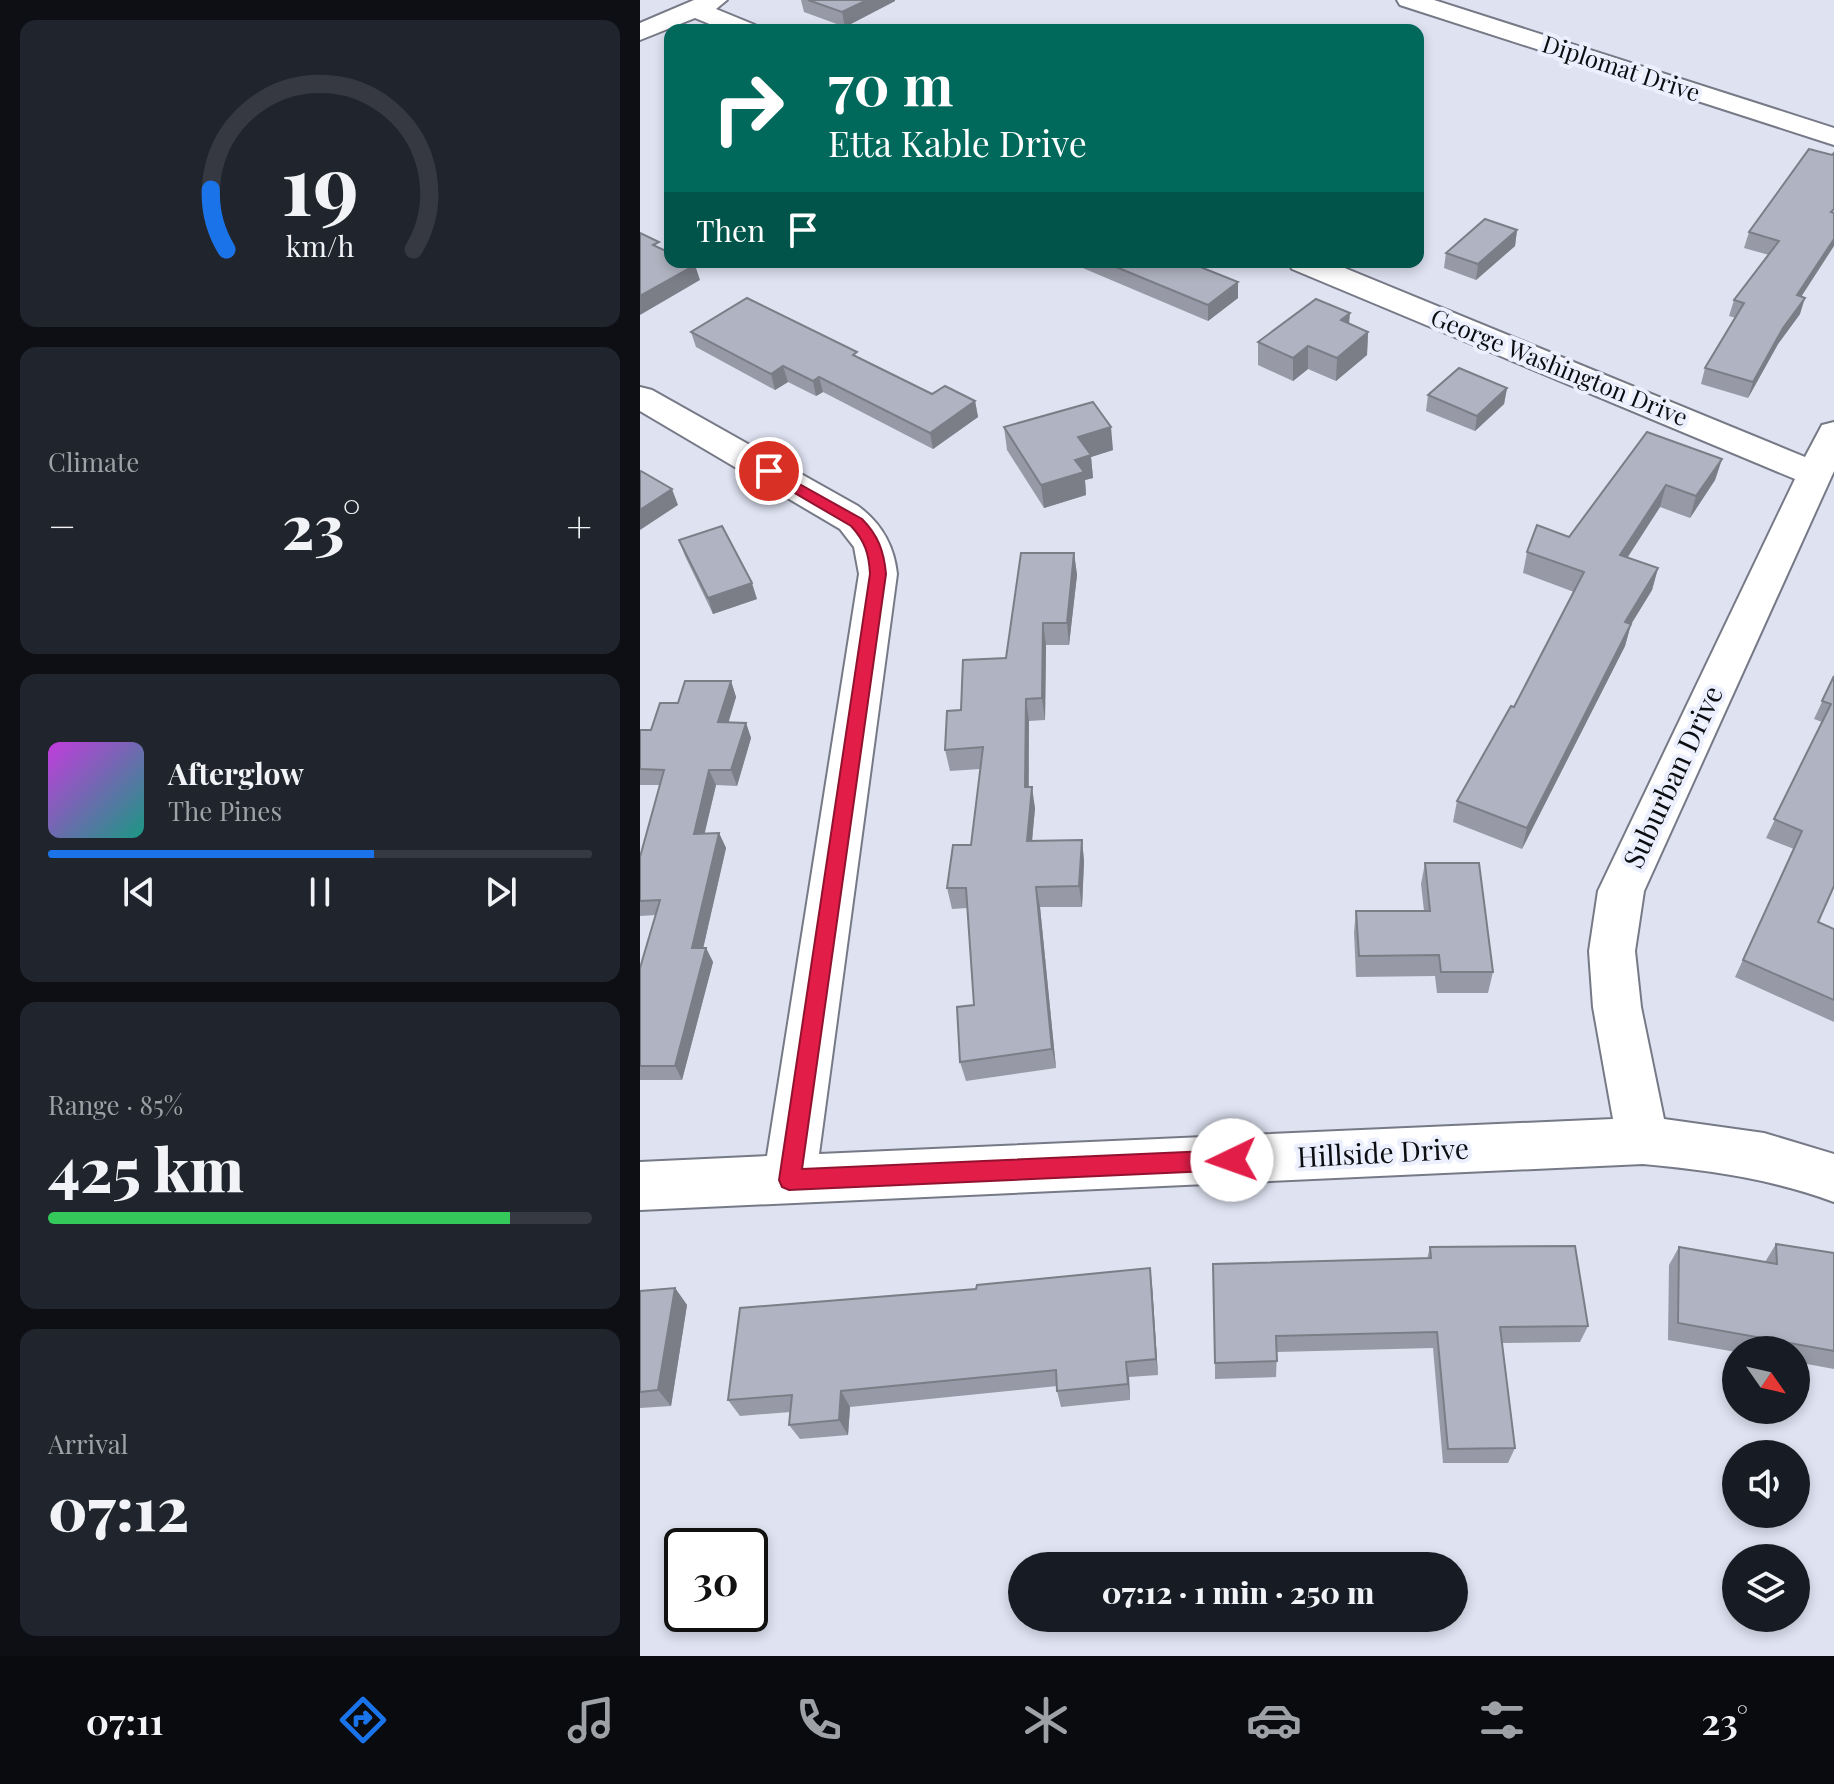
<!DOCTYPE html>
<meta charset="utf-8">
<style>
:root{--surface:#171b24;--page:#20242c;--text:#f1f3f6;--muted:#9ea1a6;--line:#363941;--accent:#1a73e8}
body{margin:0;font-family:"Playfair Display",serif;background:var(--page);color:var(--text);height:100vh;display:flex;flex-direction:column;font-size:30px;white-space:nowrap}
*{box-sizing:border-box;margin:0}
p{font-size:26px;color:var(--muted)}
.icon{flex:none;width:44px;height:44px;fill:none;stroke:currentColor;stroke-width:2;stroke-linecap:round;stroke-linejoin:round}
.map{position:relative;flex:1;overflow:hidden}
.details{display:flex;flex-direction:column;gap:20px;padding:20px;background:#0d0f14;width:640px}
.details>*{flex:none}
.top-card{position:absolute;left:24px;top:24px;width:760px;height:244px;border-radius:16px;box-shadow:0 4px 12px #0003;background:#00695c;color:#fff;overflow:hidden}
.needle{width:52px;rotate:124deg}
.fabs{position:absolute;left:1082px;top:1336px;display:grid;gap:16px}
.fabs a{display:grid;place-items:center;width:88px;height:88px;border-radius:50%;background:var(--surface);box-shadow:0 4px 12px #0003;font-size:40px}
.speed{position:absolute;left:24px;top:1528px;display:flex;gap:16px;font-size:40px;font-weight:700;text-align:center}
.speed>*{display:grid;place-content:center;width:104px;height:104px;border-radius:50%;background:var(--surface);box-shadow:0 4px 12px #0003;line-height:1}
.speed .limit{border:4px solid #111;border-radius:12px;background:#fff;color:#111}
.pin{position:absolute;display:grid;place-items:center;width:68px;height:68px;color:#fff;margin:-34px;border:4px solid #fff;border-radius:50%;box-shadow:0 2px 8px #0007}
.me{position:absolute;width:88px;margin:-44px;rotate:267deg;stroke-linejoin:round;filter:drop-shadow(0 0 6px #0008)}
.turn{display:flex;align-items:center;gap:28px;height:168px;padding:0 32px;font-size:36px}
.turn .icon{width:104px;height:104px;stroke-width:2.5}
.turn b{display:block;font-size:56px;line-height:68px}
.then{display:flex;align-items:center;height:76px;padding:0 32px;background:#0003;gap:16px;font-size:30px}
.big{font-size:60px;font-weight:800;line-height:1.1}
.details .card{flex:1;display:flex;flex-direction:column;justify-content:center;gap:12px;min-width:0;padding:0 28px;border-radius:16px;background:var(--page)}
.details .dial{align-items:center;gap:0}
.dial svg{height:208px;overflow:visible;fill:none;stroke:var(--line);stroke-width:7;stroke-linecap:round;text-anchor:middle}
.dial text{fill:var(--text);stroke:none}
.song{display:flex;align-items:center;gap:24px}
.cover{width:96px;height:96px;border-radius:12px;background:linear-gradient(135deg,hsl(290 70% 55%),hsl(170 70% 35%))}
.played{height:8px;border-radius:4px;background:linear-gradient(90deg,var(--accent) 60%,var(--line) 60%)}
.keys{display:flex;justify-content:space-around;direction:ltr}
.heat{display:flex;justify-content:space-between;align-items:center;font-size:44px;direction:ltr}
.charge{height:12px;border-radius:6px;background:linear-gradient(90deg,#34c759 85%,var(--line) 0)}
.trip{position:absolute;left:368px;top:1552px;width:460px;height:80px;border-radius:40px;background:var(--surface);box-shadow:0 4px 12px #0003;font-weight:800;line-height:80px;text-align:center}
.tab-bar{display:flex;height:128px;justify-content:space-around;align-items:center;background:#090b0e;color:var(--muted)}
.tab-bar .icon{width:56px;height:56px}
.tab-bar .current{color:var(--accent)}
.tab-bar b{font-size:36px;color:var(--text)}
main{display:flex;flex:1;min-height:0}
.map>svg:first-child{display:block}
.lines{fill:none;stroke-linecap:round;stroke-linejoin:round}
.minor-casing{stroke:#767986;stroke-width:4}
.minor{fill:#fff;fill-rule:evenodd}
.wall{fill:#979aa6}
.shaded-wall{fill:#7b7d87}
.building{fill:#b0b3c1;stroke:#7b7d87;stroke-width:2}
.route{fill:#e11d48;stroke:#92132f;stroke-width:2}
.labels{text-anchor:middle;stroke-width:8;stroke-linejoin:round;paint-order:stroke}
.far-street-label{font-size:24px;fill:#0c0d11;stroke:#eceffe}
.street-label{font-size:28px;fill:#0c0d11;stroke:#eceffe}
</style>
<main>
<section class="details">
<div class="card dial"><svg viewBox="0 0 100 80">
<path d="M14 69A42 42 0 1 1 86 69"/>
<path d="M14 69A42 42 0 0 1 8 46" stroke="#1a73e8"/>
<text x="50" y="56" font-size="32" font-weight="700">19</text>
<text x="50" y="72" font-size="11">km/h</text>
</svg></div>
<div class="card"><p>Climate</p>
<div class="heat"><a>−</a><b class="big">23°</b><a>+</a></div>
</div>
<div class="card">
<div class="song"><i class="cover"></i><div><b>Afterglow</b><p>The Pines</p></div></div>
<div class="played"></div>
<div class="keys"><svg class="icon" aria-label="previous" viewBox="0 0 24 24"><path d="M18 5L8 12l10 7zM5 5v14"/></svg><svg class="icon" aria-label="pause" viewBox="0 0 24 24"><path d="M8 5v14M16 5v14"/></svg><svg class="icon" aria-label="next" viewBox="0 0 24 24"><path d="M6 5l10 7-10 7zM19 5v14"/></svg></div>
</div>
<div class="card"><p>Range · 85%</p><b class="big">425 km</b><div class="charge"></div></div>
<div class="card"><p>Arrival</p><b class="big">07:12</b></div>
</section>
<div class="map">
<svg width="1194" height="1656" viewBox="0 0 1194 1656">
<rect width="100%" height="100%" fill="#dee2f1"/>
<g class="lines">
<g class="minor-casing">
<g id="minor">
<path d="M 54,0 L 87,0 L 76,9 L 115,25 L 119,30 L 84,30 L 55,18 L 0,40 L 0,23 Z"/>
<path d="M 757,0 L 794,0 L 1194,128 L 1194,145 L 760,5 Z"/>
<path d="M 648,262 L 690,262 L 1165,457 L 1182,425 L 1194,422 L 1194,471 L 1004,891 L 995,951 L 1001,1007 L 1024,1119 L 1124,1133 L 1194,1154 L 1194,1202 C 1132,1179 1069,1170 1003,1164 L 0,1210 L 0,1162 L 127,1156 L 219,574 L 214,547 L 200,529 L 0,411 L 0,387 L 12,390 L 218,506 C 241,523 254,545 257,574 L 179,1154 L 973,1119 L 953,1007 L 949,951 L 958,891 L 1155,479 L 652,269 Z"/>
</g>
</g>
<use href="#minor" class="minor"/>
</g>
<g class="wall">
<path d="M 161,0 L 255,0 L 255,1 L 205,27 L 164,12 Z"/>
<path d="M 1192,155 L 1161,297 L 1160,314 L 1138,344 L 1108,398 L 1061,384 L 1065,368 L 1096,318 L 1089,316 L 1094,300 L 1129,255 L 1104,248 L 1109,232 Z"/>
<path d="M 877,230 L 875,246 L 836,280 L 804,268 L 806,253 Z"/>
<path d="M 438,262 L 548,262 L 598,282 L 598,298 L 568,321 L 438,266 Z"/>
<path d="M 709,324 L 728,332 L 727,355 L 696,381 L 668,369 L 653,381 L 618,365 L 618,342 Z"/>
<path d="M 51,332 L 218,357 L 292,394 L 335,401 L 338,417 L 293,449 L 183,392 L 176,396 L 148,382 L 135,390 L 56,347 Z"/>
<path d="M 867,388 L 864,404 L 835,431 L 786,411 L 788,395 Z"/>
<path d="M 364,427 L 473,450 L 451,457 L 453,478 L 445,480 L 446,495 L 404,508 L 367,450 Z"/>
<path d="M 1007,432 L 1082,459 L 1075,480 L 1050,518 L 1020,507 L 987,557 L 1018,568 L 1012,590 L 991,624 L 985,646 L 882,849 L 813,822 L 817,801 L 874,707 L 934,592 L 883,573 L 887,552 L 929,537 Z"/>
<path d="M 39,540 L 117,599 L 73,614 L 45,556 Z"/>
<path d="M 434,553 L 437,575 L 429,645 L 406,645 L 405,720 L 389,721 L 389,787 L 395,808 L 392,841 L 442,840 L 444,861 L 442,907 L 400,907 L 416,1068 L 326,1081 L 320,1062 L 334,1005 L 327,908 L 312,909 L 307,888 L 331,845 L 340,769 L 310,771 L 305,750 L 321,710 L 366,658 Z"/>
<path d="M 1194,676 L 1178,922 L 1194,929 L 1194,1022 L 1095,977 L 1154,849 L 1126,838 L 1182,722 L 1174,719 Z"/>
<path d="M 91,681 L 96,697 L 88,722 L 106,723 L 111,738 L 97,786 L 76,785 L 64,834 L 79,833 L 86,848 L 63,948 L 66,948 L 73,962 L 42,1080 L 0,1080 L 0,968 L 16,915 L 0,916 L 0,857 L 20,785 L 0,785 L 0,730 L 11,730 L 38,703 Z"/>
<path d="M 785,863 L 853,972 L 848,993 L 797,993 L 795,976 L 716,977 L 714,932 L 716,911 L 784,911 L 781,884 Z"/>
<path d="M 1136,1244 L 1194,1253 L 1194,1369 L 1156,1362 L 1156,1350 L 1096,1350 L 1096,1352 L 1028,1340 L 1029,1265 L 1039,1247 L 1125,1262 Z"/>
<path d="M 790,1247 L 948,1326 L 940,1342 L 862,1343 L 875,1448 L 868,1463 L 803,1463 L 793,1348 L 637,1352 L 636,1377 L 575,1379 L 575,1363 L 787,1259 Z"/>
<path d="M 512,1285 L 518,1375 L 489,1377 L 490,1400 L 421,1407 L 417,1391 L 417,1386 L 210,1407 L 208,1435 L 160,1439 L 149,1425 L 151,1412 L 100,1416 L 88,1400 Z"/>
<path d="M 35,1288 L 47,1305 L 31,1406 L 0,1408 L 0,1291 Z"/>
</g>
<g class="shaded-wall">
<path d="M 227,0 L 255,0 L 255,1 L 205,27 L 202,12 Z"/>
<path d="M 877,230 L 875,246 L 836,280 L 838,264 Z"/>
<path d="M 1194,239 L 1194,246 L 1152,311 L 1157,295 Z"/>
<path d="M 55,265 L 60,280 L 0,315 L 0,296 Z"/>
<path d="M 598,282 L 598,298 L 568,321 L 568,305 Z"/>
<path d="M 1165,298 L 1160,314 L 1138,344 L 1108,398 L 1113,382 L 1143,328 Z"/>
<path d="M 710,313 L 708,336 L 701,320 Z"/>
<path d="M 728,332 L 727,355 L 696,381 L 697,358 Z"/>
<path d="M 668,346 L 668,369 L 653,381 L 653,358 Z"/>
<path d="M 143,366 L 148,382 L 135,390 L 131,374 Z"/>
<path d="M 179,377 L 183,392 L 176,396 L 173,381 Z"/>
<path d="M 867,388 L 864,404 L 835,431 L 837,416 Z"/>
<path d="M 335,401 L 338,417 L 293,449 L 290,433 Z"/>
<path d="M 471,427 L 473,450 L 451,457 L 453,478 L 445,480 L 446,495 L 404,508 L 401,485 L 435,460 L 438,437 Z"/>
<path d="M 1082,459 L 1075,480 L 1050,518 L 1056,496 Z"/>
<path d="M 1026,485 L 1020,507 L 975,577 L 980,555 Z"/>
<path d="M 32,489 L 38,505 L 0,530 L 0,510 Z"/>
<path d="M 434,553 L 437,575 L 429,645 L 427,623 Z"/>
<path d="M 1018,568 L 1012,590 L 979,644 L 985,622 Z"/>
<path d="M 112,583 L 117,599 L 73,614 L 68,598 Z"/>
<path d="M 403,623 L 406,645 L 405,720 L 402,698 Z"/>
<path d="M 991,624 L 985,646 L 882,849 L 887,828 Z"/>
<path d="M 91,681 L 96,697 L 84,738 L 78,722 Z"/>
<path d="M 386,699 L 389,721 L 388,808 L 385,787 Z"/>
<path d="M 106,723 L 111,738 L 97,786 L 91,770 Z"/>
<path d="M 69,770 L 76,785 L 61,849 L 54,834 Z"/>
<path d="M 392,787 L 395,808 L 390,862 L 387,841 Z"/>
<path d="M 79,833 L 86,848 L 60,962 L 52,948 Z"/>
<path d="M 442,840 L 444,861 L 442,907 L 439,886 Z"/>
<path d="M 396,887 L 400,907 L 416,1068 L 412,1049 Z"/>
<path d="M 66,948 L 73,962 L 42,1080 L 35,1066 Z"/>
<path d="M 510,1268 L 512,1285 L 518,1375 L 516,1359 Z"/>
<path d="M 35,1288 L 47,1305 L 31,1406 L 18,1390 Z"/>
<path d="M 486,1362 L 489,1377 L 490,1400 L 488,1384 Z"/>
<path d="M 201,1391 L 210,1407 L 208,1435 L 199,1420 Z"/>
</g>
<g class="building">
<path d="M 168,0 L 227,0 L 202,12 Z"/>
<path d="M 1169,149 L 1192,155 L 1194,153 L 1194,209 L 1191,212 L 1194,213 L 1194,239 L 1157,295 L 1165,298 L 1143,328 L 1113,382 L 1065,368 L 1104,303 L 1094,300 L 1139,241 L 1109,232 Z"/>
<path d="M 845,219 L 877,230 L 838,264 L 806,253 Z"/>
<path d="M 0,233 L 19,242 L 13,245 L 30,253 L 30,262 L 50,262 L 55,265 L 0,296 Z"/>
<path d="M 464,262 L 548,262 L 598,282 L 568,305 Z"/>
<path d="M 107,298 L 217,352 L 213,355 L 292,394 L 305,386 L 335,401 L 290,433 L 179,377 L 173,381 L 143,366 L 131,374 L 51,332 Z"/>
<path d="M 676,299 L 710,313 L 701,320 L 728,332 L 697,358 L 668,346 L 653,358 L 618,342 Z"/>
<path d="M 819,368 L 867,388 L 837,416 L 788,395 Z"/>
<path d="M 453,402 L 471,427 L 438,437 L 451,455 L 435,460 L 444,472 L 401,485 L 364,427 Z"/>
<path d="M 1007,432 L 1082,459 L 1056,496 L 1026,485 L 980,555 L 1018,568 L 985,622 L 991,624 L 887,828 L 817,801 L 871,706 L 874,707 L 944,572 L 887,552 L 897,525 L 929,537 Z"/>
<path d="M 1,471 L 32,489 L 0,510 L 0,472 Z"/>
<path d="M 82,526 L 112,583 L 68,598 L 39,540 Z"/>
<path d="M 381,553 L 434,553 L 427,623 L 403,623 L 402,698 L 386,699 L 385,787 L 392,787 L 387,841 L 442,840 L 439,886 L 396,887 L 412,1049 L 320,1062 L 317,1007 L 334,1005 L 326,888 L 307,888 L 313,845 L 331,845 L 343,747 L 305,750 L 307,711 L 321,710 L 323,660 L 366,658 Z"/>
<path d="M 1194,676 L 1194,886 L 1178,922 L 1194,929 L 1194,1000 L 1103,960 L 1162,831 L 1134,819 L 1191,704 L 1182,701 Z"/>
<path d="M 45,681 L 91,681 L 78,722 L 106,723 L 91,770 L 69,770 L 54,834 L 79,833 L 52,948 L 66,948 L 35,1066 L 0,1066 L 0,968 L 20,900 L 0,901 L 0,857 L 24,770 L 0,769 L 0,730 L 11,730 L 20,703 L 38,703 Z"/>
<path d="M 785,863 L 839,863 L 853,972 L 801,972 L 799,955 L 719,956 L 716,911 L 790,911 Z"/>
<path d="M 1136,1244 L 1194,1253 L 1194,1351 L 1038,1323 L 1039,1247 L 1137,1264 Z"/>
<path d="M 935,1246 L 948,1326 L 860,1327 L 875,1448 L 808,1449 L 797,1332 L 636,1336 L 637,1361 L 575,1363 L 573,1264 L 791,1258 L 790,1247 Z"/>
<path d="M 510,1268 L 516,1359 L 486,1362 L 488,1384 L 417,1391 L 416,1370 L 201,1391 L 199,1420 L 149,1425 L 152,1395 L 88,1400 L 100,1308 L 336,1289 L 337,1285 Z"/>
<path d="M 35,1288 L 18,1390 L 0,1392 L 0,1291 Z"/>
</g>
<path class="route" d="M 129,467 L 222,519 C 238,535 244,551 246,574 L 162,1169 L 592,1150 L 600,1153 L 603,1160 L 600,1167 L 592,1170 L 149,1190 L 142,1187 L 139,1180 L 230,574 C 229,554 225,541 211,526 L 124,475 L 122,471 Z"/>
<g class="labels">
<g class="far-street-label">
<text transform="translate(981 69) rotate(18)" y="8">Diplomat Drive</text>
<text transform="translate(919 368) rotate(22)" y="8">George Washington Drive</text>
</g>
<g class="street-label">
<text transform="translate(1033 777) rotate(-65)" y="10">Suburban Drive</text>
<text transform="translate(743 1153) rotate(-3)" y="10">Hillside Drive</text>
</g>
</g>
</svg>
<div class="fabs">
<a><svg class="needle" viewBox="-14 -14 28 28"><path d="M0-13l5 13h-10z" fill="#e53935"/><path d="M0 13l5-13h-10z" fill="#9ea1a6"/></svg></a>
<a><svg class="icon" aria-label="sound" viewBox="0 0 24 24"><path d="M4 9h4l5-4v14l-5-4H4zM17 9q2 3 0 6"/></svg></a>
<a><svg class="icon" aria-label="layers" viewBox="0 0 24 24"><path d="M12 4l9 5-9 5-9-5zM3 14l9 5 9-5"/></svg></a>
</div>
<div class="speed"><div class="limit">30</div></div>
<div class="pin" style="left:129px;top:471px;background:#d93025"><svg class="icon" aria-label="arrive" viewBox="0 0 24 24"><path d="M6 21V4h12l-3 4 3 4H6"/></svg></div>
<svg class="me" style="left:592px;top:1160px" viewBox="-20 -20 40 40"><circle r="19" fill="#fff"/><path d="M0-13L10 11 0 6-10 11z" fill="#e11d48"/></svg>
<div class="trip">07:12 · 1 min · 250 m</div>
<div class="top-card">
<div class="turn"><svg class="icon" aria-label="right" viewBox="0 0 24 24"><path d="M7 20v-9h11M14 6l5 5-5 5"/></svg><div><b>70 m</b>Etta Kable Drive</div></div>
<div class="then">Then<svg class="icon" aria-label="arrive" viewBox="0 0 24 24"><path d="M6 21V4h12l-3 4 3 4H6"/></svg></div>
</div>
</div>
</main>
<nav class="tab-bar">
<b>07:11</b>
<svg class="icon current" aria-label="directions" viewBox="0 0 24 24"><path d="M12 3l9 9-9 9-9-9zM9 14v-3h6M13 9l2 2-2 2"/></svg>
<svg class="icon" aria-label="music" viewBox="0 0 24 24"><path d="M9 18V5l10-2v13"/><circle cx="6" cy="18" r="3"/><circle cx="16" cy="16" r="3"/></svg>
<svg class="icon" aria-label="phone" viewBox="0 0 24 24"><path d="M5 4h4l2 5-3 2q2 4 5 5l2-3 5 2v4C11 20 4 13 5 4z"/></svg>
<svg class="icon" aria-label="climate" viewBox="0 0 24 24"><path d="M12 3v18M4 7l16 10M4 17L20 7"/></svg>
<svg class="icon" aria-label="car" viewBox="0 0 24 24"><path d="M5 17H2v-5l4-1 3-4h7l3 4 3 1v5h-3M9 17h6M6 11h13"/><circle cx="7" cy="17" r="2"/><circle cx="17" cy="17" r="2"/></svg>
<svg class="icon" aria-label="filters" viewBox="0 0 24 24"><path d="M4 7h16M4 17h16"/><circle cx="9" cy="7" r="2"/><circle cx="15" cy="17" r="2"/></svg>
<b>23°</b>
</nav>
